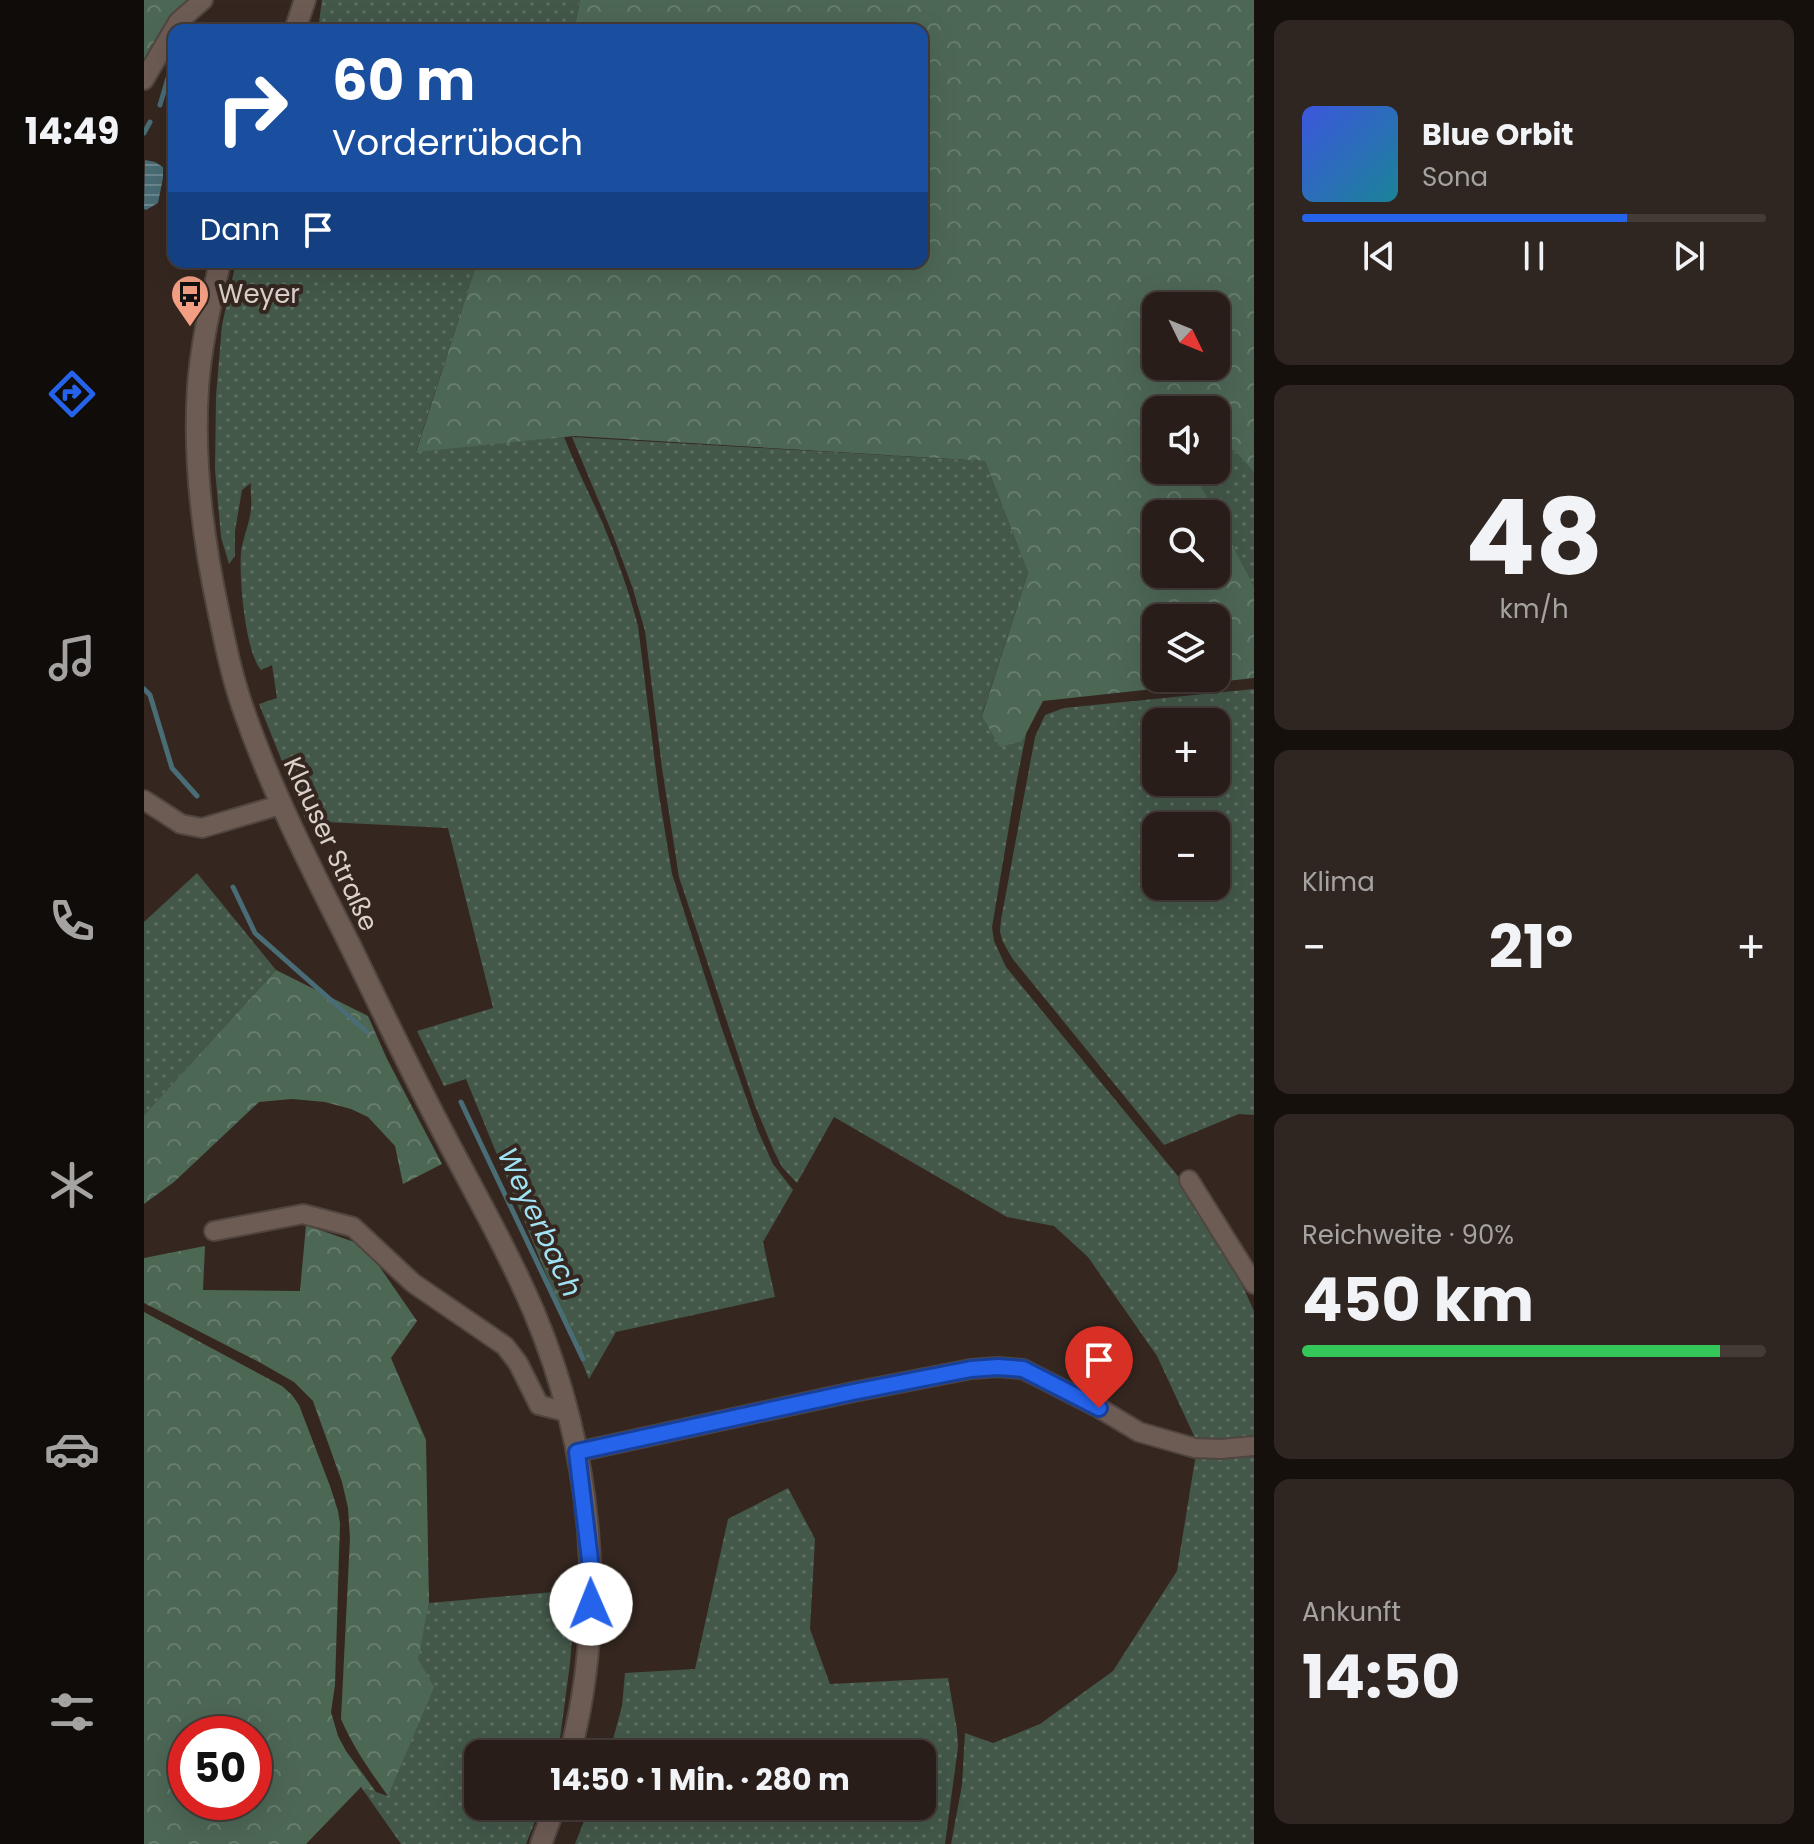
<!DOCTYPE html>
<html lang="de">
<meta charset="utf-8">
<style>
:root{--surface:#281d18;--page:#302621;--text:#f1f3f6;--muted:#a5a2a2;--line:#443b37;--accent:#2563eb}
body{margin:0;font-family:Poppins,sans-serif;background:var(--page);color:var(--text);height:100vh;display:flex;flex-direction:column;font-size:30px;white-space:nowrap}
*{box-sizing:border-box;margin:0}
p{font-size:26px;color:var(--muted)}
.icon{flex:none;width:44px;height:44px;fill:none;stroke:currentColor;stroke-width:2;stroke-linecap:round;stroke-linejoin:round}
.map{position:relative;flex:1;overflow:hidden}
.sheet{display:flex;flex-direction:column;gap:20px;padding:20px;background:#16100d;width:560px}
.sheet>*{flex:none}
.guide{position:absolute;left:24px;top:24px;width:760px;height:244px;border-radius:16px;box-shadow:0 8px 32px #0002,0 0 0 2px var(--line);background:#1a4fa0;color:#fff;overflow:hidden}
.needle{width:52px;rotate:133deg}
.buttons{position:absolute;left:998px;top:292px;display:grid;gap:16px}
.buttons a{display:grid;place-items:center;width:88px;height:88px;border-radius:16px;background:var(--surface);box-shadow:0 8px 32px #0002,0 0 0 2px var(--line);font-size:40px}
.speed{position:absolute;left:24px;top:1716px;display:flex;gap:16px;font-size:40px;font-weight:700;text-align:center}
.speed>*{display:grid;place-content:center;width:104px;height:104px;border-radius:50%;background:var(--surface);box-shadow:0 8px 32px #0002,0 0 0 2px var(--line);line-height:1}
.speed .limit{border:12px solid #d22;background:#fff;color:#111}
.pin{position:absolute;display:grid;place-items:center;width:68px;height:68px;color:#fff;margin:-82px -34px;border-radius:50% 50% 50% 0;rotate:-45deg;box-shadow:0 0 8px #0007}
.pin .icon{rotate:45deg}
.me{position:absolute;width:88px;margin:-44px;rotate:359deg;stroke-linejoin:round;filter:drop-shadow(0 0 6px #0008)}
.turn{display:flex;align-items:center;gap:28px;height:168px;padding:0 32px;font-size:36px}
.turn .icon{width:104px;height:104px;stroke-width:2.5}
.turn b{display:block;font-size:56px;line-height:68px}
.then{display:flex;align-items:center;height:76px;padding:0 32px;background:#0003;gap:16px;font-size:30px}
.big{font-size:60px;font-weight:700;line-height:1.1}
.sheet .widget{flex:1;display:flex;flex-direction:column;justify-content:center;gap:12px;min-width:0;padding:0 28px;border-radius:16px;background:var(--page)}
.sheet .dial{align-items:center;gap:0}
.dial b{font-size:104px;line-height:1}
.song{display:flex;align-items:center;gap:24px}
.cover{width:96px;height:96px;border-radius:12px;background:linear-gradient(135deg,hsl(230 70% 55%),hsl(190 70% 35%))}
.played{height:8px;border-radius:4px;background:linear-gradient(90deg,var(--accent) 70%,var(--line) 70%)}
.keys{display:flex;justify-content:space-around;direction:ltr}
.heat{display:flex;justify-content:space-between;align-items:center;font-size:44px;direction:ltr}
.charge{height:12px;border-radius:6px;background:linear-gradient(90deg,#34c759 90%,var(--line) 0)}
.trip{position:absolute;left:320px;top:1740px;width:472px;height:80px;border-radius:16px;background:var(--surface);box-shadow:0 8px 32px #0002,0 0 0 2px var(--line);font-weight:700;line-height:80px;text-align:center}
main{display:flex;flex:1;min-height:0}
.dock{display:flex;flex-direction:column;width:144px;justify-content:space-around;align-items:center;background:#100c0a;color:var(--muted)}
.dock .icon{width:56px;height:56px}
.dock .on{color:var(--accent)}
.dock b{font-size:36px;color:var(--text)}
.map>svg:first-child{display:block}
.grass{fill:url(#grass-dots);fill-rule:evenodd}
.forest{fill:url(#forest-crowns);fill-rule:evenodd}
.water{fill:url(#water-rules)}
.lines{fill:none;stroke-linecap:round;stroke-linejoin:round}
.stream{stroke:#496c75;stroke-width:5}
.minor-casing{stroke:#514540;stroke-width:22}
.secondary-casing{stroke:#514540;stroke-width:24}
.minor{stroke:#6d5c54;stroke-width:18}
.secondary{stroke:#6d5c54;stroke-width:20}
.route-casing{stroke:#184099;stroke-width:20}
.route{stroke:#2563eb;stroke-width:14}
.labels{text-anchor:middle;stroke-width:8;stroke-linejoin:round;paint-order:stroke}
.poi-label{font-size:26px;fill:#dbd1cc;stroke:#352720;text-anchor:start}
.street-label{font-size:26px;fill:#dbd1cc;stroke:#352720}
.water-label{font-size:28px;font-style:italic;fill:#9ee2f4;stroke:#352720}
</style>
<main>
<nav class="dock">
<b>14:49</b>
<svg class="icon on" aria-label="directions" viewBox="0 0 24 24"><path d="M12 3l9 9-9 9-9-9zM9 14v-3h6M13 9l2 2-2 2"/></svg>
<svg class="icon" aria-label="music" viewBox="0 0 24 24"><path d="M9 18V5l10-2v13"/><circle cx="6" cy="18" r="3"/><circle cx="16" cy="16" r="3"/></svg>
<svg class="icon" aria-label="phone" viewBox="0 0 24 24"><path d="M5 4h4l2 5-3 2q2 4 5 5l2-3 5 2v4C11 20 4 13 5 4z"/></svg>
<svg class="icon" aria-label="climate" viewBox="0 0 24 24"><path d="M12 3v18M4 7l16 10M4 17L20 7"/></svg>
<svg class="icon" aria-label="car" viewBox="0 0 24 24"><path d="M5 17H2v-5l4-1 3-4h7l3 4 3 1v5h-3M9 17h6M6 11h13"/><circle cx="7" cy="17" r="2"/><circle cx="17" cy="17" r="2"/></svg>
<svg class="icon" aria-label="filters" viewBox="0 0 24 24"><path d="M4 7h16M4 17h16"/><circle cx="9" cy="7" r="2"/><circle cx="15" cy="17" r="2"/></svg>
</nav>
<div class="map">
<svg width="1110" height="1844" viewBox="0 0 1110 1844">
<defs>
<pattern id="grass-dots" width="8" height="8" patternUnits="userSpaceOnUse" patternTransform="scale(2)"><rect width="8" height="8" fill="#435849"/><path d="M2 2h.1M6 6h.1" fill="none" stroke="#5e6f62" stroke-width="1.8" stroke-linecap="round"/></pattern>
<pattern id="forest-crowns" width="20" height="18" patternUnits="userSpaceOnUse" patternTransform="scale(2)"><rect width="20" height="18" fill="#4d6755"/><path d="M2 6a3 3 0 1 1 6 0M12 15a3 3 0 1 1 6 0" fill="none" stroke="#667c6c"/></pattern>
<pattern id="water-rules" width="6" height="5" patternUnits="userSpaceOnUse" patternTransform="scale(2)"><rect width="6" height="5" fill="#496c75"/><path d="M0 2.5h6" fill="none" stroke="#6b878e"/></pattern>
</defs>
<rect width="100%" height="100%" fill="#352720"/>
<g class="grass">
<path d="M 178,0 L 436,0 L 431,25 L 445,30 L 174,30 Z"/>
<path d="M 92,262 L 333,262 L 272,451 L 420,437 C 432,467 446,495 459,524 C 473,558 485,591 494,626 L 515,795 L 528,874 L 577,1026 L 614,1131 L 629,1164 L 649,1190 L 619,1242 L 631,1297 L 472,1332 L 445,1379 L 322,1079 L 300,1086 L 273,1031 L 349,1008 L 304,828 L 162,821 L 115,704 L 133,698 L 128,665 L 117,670 C 101,651 95,578 97,552 C 99,537 106,523 107,508 C 108,500 106,492 107,483 L 98,490 L 91,531 L 91,556 L 85,564 L 77,537 L 71,469 L 72,396 L 78,325 Z"/>
<path d="M 428,437 L 841,461 L 884,573 L 838,715 L 878,741 L 883,730 L 873,779 L 848,927 L 850,941 L 862,967 L 1038,1181 L 1094,1276 L 1110,1311 L 1110,1437 L 1052,1440 L 1013,1356 L 944,1257 L 910,1226 L 863,1217 L 690,1117 L 653,1183 L 638,1167 L 629,1149 L 610,1103 L 535,877 L 518,768 L 501,631 L 489,589 L 469,535 Z"/>
<path d="M 1072,445 L 1091,451 L 1110,473 L 1110,586 L 1048,470 L 1072,470 Z"/>
<path d="M 1110,689 L 1110,1115 L 1095,1114 L 1020,1145 L 868,958 L 859,942 L 856,932 L 857,920 L 891,737 L 901,715 L 920,708 ZM 1012,722 L 1072,722 L 1072,782 L 1012,782 ZM 1012,826 L 1072,826 L 1072,886 L 1012,886 Z"/>
<path d="M 53,873 L 132,970 L 0,1115 L 0,922 Z"/>
<path d="M 1110,1450 L 1110,1844 L 807,1844 L 818,1785 L 821,1733 L 849,1743 L 896,1724 L 969,1671 L 1033,1571 L 1052,1454 Z"/>
<path d="M 644,1488 L 671,1539 L 666,1629 L 686,1684 L 804,1678 L 813,1730 L 814,1747 L 801,1844 L 431,1844 L 446,1806 L 778,1806 L 778,1754 L 465,1754 L 478,1706 L 481,1673 L 551,1669 L 584,1519 Z"/>
<path d="M 432,1590 L 426,1663 L 414,1754 L 334,1754 L 334,1806 L 397,1806 L 382,1844 L 257,1844 L 217,1787 L 244,1796 L 285,1603 Z"/>
</g>
<g class="forest">
<path d="M 0,0 L 48,0 L 0,64 Z"/>
<path d="M 436,0 L 1110,0 L 1110,473 L 1091,451 L 1072,445 L 1072,410 L 1012,410 L 1012,470 L 1048,470 L 1072,514 L 1012,514 L 1012,574 L 1072,574 L 1072,514 L 1110,586 L 1110,678 L 899,701 L 878,741 L 856,747 L 838,716 L 884,573 L 841,461 L 431,436 L 272,452 L 333,262 L 778,262 L 778,30 L 445,30 L 431,25 ZM 1012,306 L 1072,306 L 1072,366 L 1012,366 ZM 1012,618 L 1072,618 L 1072,678 L 1012,678 Z"/>
<path d="M 132,970 L 224,1016 L 243,1059 L 298,1164 L 259,1184 L 251,1146 L 224,1117 L 207,1109 L 181,1102 L 148,1099 L 115,1102 L 30,1182 L 0,1204 L 0,1115 Z"/>
<path d="M 162,1225 L 210,1242 L 235,1266 L 273,1321 L 247,1358 L 282,1440 L 285,1603 L 274,1659 L 290,1687 L 244,1796 C 226,1771 209,1747 197,1719 L 206,1538 L 204,1508 L 198,1482 L 169,1401 L 150,1382 L 115,1362 L 0,1303 L 0,1258 L 61,1246 L 59,1290 L 156,1291 Z"/>
<path d="M 0,1312 L 138,1386 L 148,1395 L 155,1405 L 186,1486 L 194,1511 L 196,1523 L 191,1685 L 187,1712 L 194,1736 L 202,1751 L 232,1792 L 217,1787 L 162,1844 L 0,1844 ZM 42,1734 L 110,1734 L 110,1802 L 42,1802 Z"/>
</g>
<path class="water" d="M 1,160 L 11,162 L 19,167 L 19,178 L 14,203 L 2,210 L 0,209 Z"/>
<g class="lines">
<g class="stream">
<path d="M 16,105 L 30,58"/>
<path d="M 0,133 L 6,122"/>
<path d="M 0,689 L 6,695 L 28,768 L 53,796"/>
<path d="M 89,887 L 111,933 L 223,1032"/>
<path d="M 317,1102 L 439,1359"/>
</g>
<g class="minor-casing">
<g id="minor">
<path d="M 0,80 L 34,22 L 59,0"/>
<path d="M 0,800 L 37,824 L 58,828 L 136,805"/>
<path d="M 1045,1180 L 1110,1284"/>
<path d="M 70,1231 L 159,1214 L 209,1227 L 269,1283 L 361,1346 L 374,1363 L 395,1405 L 423,1412"/>
<path d="M 433,1452 L 709,1392 L 827,1369 L 854,1367 L 879,1369 L 955,1408 L 995,1432 L 1051,1448 L 1076,1449 L 1110,1446"/>
</g>
</g>
<g class="secondary-casing">
<g id="secondary">
<path d="M 151,30 L 161,0"/>
<path d="M 76,262 C 67,303 57,344 54,387 C 49,463 59,540 75,614 C 82,648 89,681 101,714 C 128,791 165,864 202,937 C 230,994 257,1051 286,1107 C 321,1176 360,1242 390,1312 C 448,1450 464,1609 426,1754"/>
<path d="M 397,1844 L 411,1806"/>
</g>
</g>
<use href="#minor" class="minor"/>
<use href="#secondary" class="secondary"/>
</g>
<g class="lines">
<g class="route-casing">
<path id="route" d="M 447,1604 L 446,1560 L 433,1452 L 709,1392 L 827,1369 L 854,1367 L 879,1369 L 955,1408"/>
</g>
<use href="#route" class="route"/>
</g>
<defs>
<g id="bus-pin" transform="scale(2)"><path d="M0 17L-7.5 6A9.5 9.5 0 1 1 7.5 6Z" fill="#f39f83" stroke="#352720"/><path d="M-5-6H5V4H4V6H2V4H-2V6H-4V4H-5ZM-3.5-4V0h7V-4ZM-3.5 1.2v1.5H-2V1.2ZM2 1.2v1.5H3.5V1.2Z" fill="#111"/></g>
</defs>
<g fill-rule="evenodd">
<use href="#bus-pin" x="46" y="294"/>
</g>
<g class="labels">
<g class="poi-label">
<text x="74" y="303">Weyer</text>
</g>
<g class="street-label">
<text transform="translate(187 844) rotate(65)" y="9">Klauser Straße</text>
</g>
<g class="water-label">
<text transform="translate(396 1222) rotate(65)" y="10">Weyerbach</text>
</g>
</g>
</svg>
<div class="buttons">
<a><svg class="needle" viewBox="-14 -14 28 28"><path d="M0-13l5 13h-10z" fill="#e53935"/><path d="M0 13l5-13h-10z" fill="#a5a2a2"/></svg></a>
<a><svg class="icon" aria-label="sound" viewBox="0 0 24 24"><path d="M4 9h4l5-4v14l-5-4H4zM17 9q2 3 0 6"/></svg></a>
<a><svg class="icon" aria-label="search" viewBox="0 0 24 24"><circle cx="10" cy="10" r="6"/><path d="M15 15l6 6"/></svg></a>
<a><svg class="icon" aria-label="layers" viewBox="0 0 24 24"><path d="M12 4l9 5-9 5-9-5zM3 14l9 5 9-5"/></svg></a>
<a>+</a>
<a>−</a>
</div>
<div class="speed"><div class="limit">50</div></div>
<div class="pin" style="left:955px;top:1408px;background:#d93025"><svg class="icon" aria-label="arrive" viewBox="0 0 24 24"><path d="M6 21V4h12l-3 4 3 4H6"/></svg></div>
<svg class="me" style="left:447px;top:1604px" viewBox="-20 -20 40 40"><circle r="19" fill="#fff"/><path d="M0-13L10 11 0 6-10 11z" fill="#2563eb"/></svg>
<div class="trip">14:50 · 1 Min. · 280 m</div>
<div class="guide">
<div class="turn"><svg class="icon" aria-label="right" viewBox="0 0 24 24"><path d="M7 20v-9h11M14 6l5 5-5 5"/></svg><div><b>60 m</b>Vorderrübach</div></div>
<div class="then">Dann<svg class="icon" aria-label="arrive" viewBox="0 0 24 24"><path d="M6 21V4h12l-3 4 3 4H6"/></svg></div>
</div>
</div>
<section class="sheet">
<div class="widget">
<div class="song"><i class="cover"></i><div><b>Blue Orbit</b><p>Sona</p></div></div>
<div class="played"></div>
<div class="keys"><svg class="icon" aria-label="previous" viewBox="0 0 24 24"><path d="M18 5L8 12l10 7zM5 5v14"/></svg><svg class="icon" aria-label="pause" viewBox="0 0 24 24"><path d="M8 5v14M16 5v14"/></svg><svg class="icon" aria-label="next" viewBox="0 0 24 24"><path d="M6 5l10 7-10 7zM19 5v14"/></svg></div>
</div>
<div class="widget dial"><b>48</b><p>km/h</p></div>
<div class="widget"><p>Klima</p>
<div class="heat"><a>−</a><b class="big">21°</b><a>+</a></div>
</div>
<div class="widget"><p>Reichweite · 90%</p><b class="big">450 km</b><div class="charge"></div></div>
<div class="widget"><p>Ankunft</p><b class="big">14:50</b></div>
</section>
</main>
